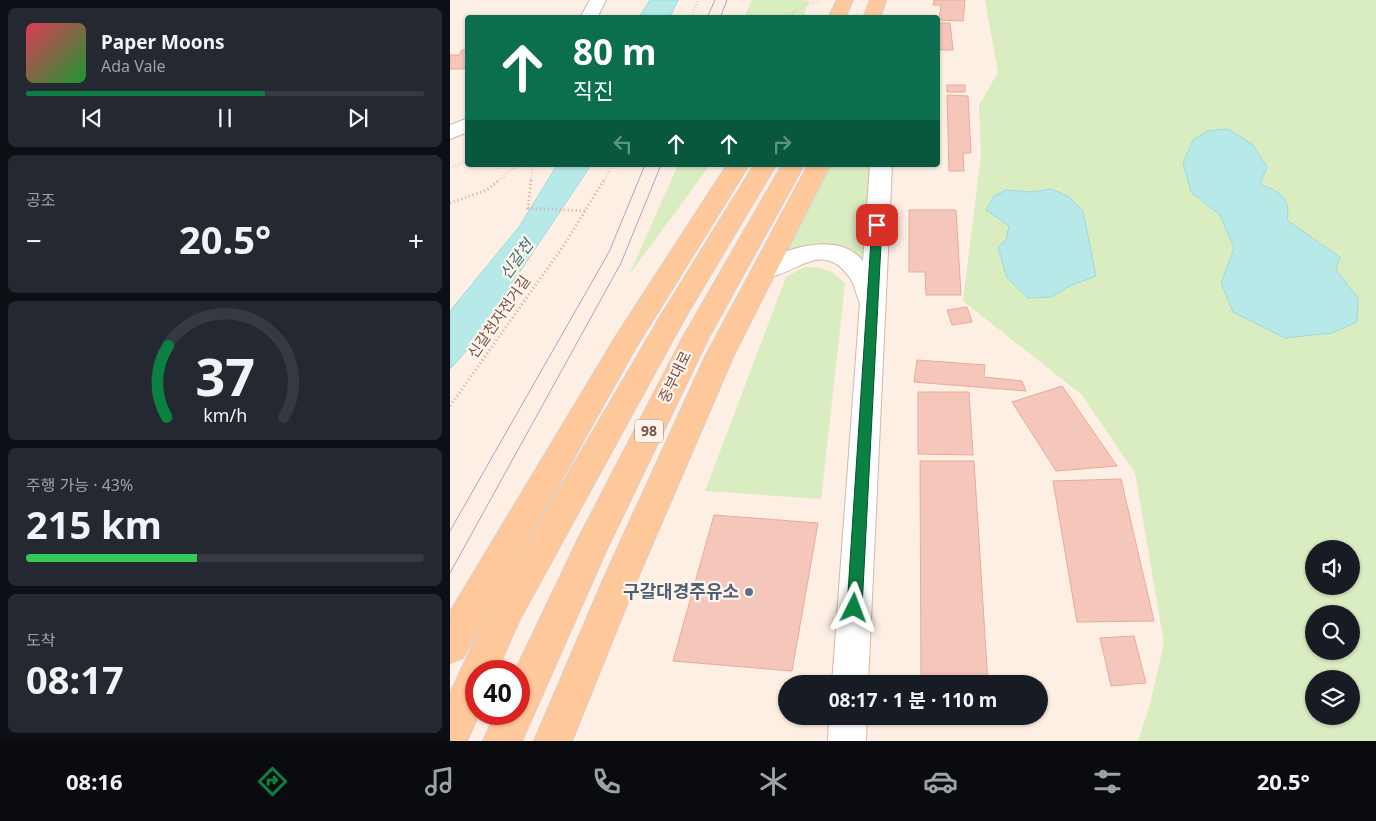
<!DOCTYPE html>
<html lang="ko">
<meta charset="utf-8">
<style>
:root{--surface:#171b24;--page:#242831;--text:#f1f3f6;--muted:#9ea1a6;--line:#363941;--accent:#0b8043}
body{margin:0;font-family:"Noto Sans","Noto Sans KR",sans-serif;background:var(--page);color:var(--text);height:100vh;display:flex;flex-direction:column;font-size:19px;white-space:nowrap}
*{box-sizing:border-box;margin:0}
p{font-size:16px;color:var(--muted)}
.icon{flex:none;width:28px;height:28px;fill:none;stroke:currentColor;stroke-width:2;stroke-linecap:round;stroke-linejoin:round}
.map{position:relative;flex:1;overflow:hidden}
.drawer{display:flex;flex-direction:column;gap:8px;padding:8px;background:#0d0f14;width:450px}
.drawer>*{flex:none}
.banner{position:absolute;left:15px;top:15px;width:475px;height:152px;border-radius:5px;box-shadow:0 1px 4px #0004;background:#0b6e4f;color:#fff;overflow:hidden}
.buttons{position:absolute;left:855px;top:540px;display:grid;gap:10px}
.buttons a{display:grid;place-items:center;width:55px;height:55px;border-radius:50%;background:var(--surface);box-shadow:0 1px 4px #0004;font-size:25px}
.speed{position:absolute;left:15px;top:660px;display:flex;gap:10px;font-size:25px;font-weight:700;text-align:center}
.speed>*{display:grid;place-content:center;width:65px;height:65px;border-radius:50%;background:var(--surface);box-shadow:0 1px 4px #0004;line-height:1}
.speed .limit{border:8px solid #d22;background:#fff;color:#111}
.pin{position:absolute;display:grid;place-items:center;width:42px;height:42px;color:#fff;margin:-21px;border-radius:10px;box-shadow:0 2px 8px #0006}
.me{position:absolute;width:55px;margin:-28px;rotate:3deg;stroke-linejoin:round;filter:drop-shadow(0 0 4px #0008)}
.turn{display:flex;align-items:center;gap:18px;height:105px;padding:0 25px;font-size:22px}
.turn .icon{width:65px;height:65px;stroke-width:2.5}
.turn b{display:block;font-size:35px;line-height:42px}
.lanes{display:flex;align-items:center;height:48px;padding:0 25px;background:#0003;justify-content:center;gap:25px;direction:ltr}
.lanes .off{opacity:.35}
.big{font-size:38px;font-weight:700;line-height:1.1}
.drawer .tile{flex:1;display:flex;flex-direction:column;justify-content:center;gap:8px;min-width:0;padding:0 18px;border-radius:8px;background:var(--page)}
.drawer .dial{align-items:center;gap:0}
.dial svg{height:130px;overflow:visible;fill:none;stroke:var(--line);stroke-width:7;stroke-linecap:round;text-anchor:middle}
.dial text{fill:var(--text);stroke:none}
.song{display:flex;align-items:center;gap:15px}
.cover{width:60px;height:60px;border-radius:8px;background:linear-gradient(135deg,hsl(350 70% 55%),hsl(130 70% 35%))}
.played{height:5px;border-radius:2px;background:linear-gradient(90deg,var(--accent) 60%,var(--line) 60%)}
.keys{display:flex;justify-content:space-around;direction:ltr}
.heat{display:flex;justify-content:space-between;align-items:center;font-size:28px;direction:ltr}
.charge{height:8px;border-radius:4px;background:linear-gradient(90deg,#34c759 43%,var(--line) 0)}
.trip{position:absolute;left:328px;top:675px;width:270px;height:50px;border-radius:25px;background:var(--surface);box-shadow:0 1px 4px #0004;font-weight:700;line-height:50px;text-align:center}
.tabs{display:flex;height:80px;justify-content:space-around;align-items:center;background:#090b0e;color:var(--muted)}
.tabs .icon{width:35px;height:35px}
.tabs .selected{color:var(--accent)}
.tabs b{font-size:22px;color:var(--text)}
main{display:flex;flex:1;min-height:0}
.map>svg:first-child{display:block}
.green{fill:#daedc1;fill-rule:evenodd}
.water{fill:#b7e9e8;stroke:#9cdbdb}
.building{fill:#f5c7ba;stroke:#e9aa99}
.lines{fill:none;stroke-linecap:round;stroke-linejoin:round}
.street-casing{stroke:#d2b7ac;stroke-width:2}
.secondary-casing{stroke:#d6b6a9;stroke-width:2}
.primary-casing{stroke:#d9cecc;stroke-width:2}
.path-far1{stroke:#daaa9d;stroke-width:2;stroke-dasharray:0.5 2.5;stroke-linecap:butt}
.path{stroke:#daaa9d;stroke-width:3;stroke-dasharray:1 3;stroke-linecap:butt}
.street{fill:#fff;fill-rule:evenodd}
.secondary{fill:#fff;fill-rule:evenodd}
.primary{fill:#ffc89a;fill-rule:evenodd}
.tram{stroke:#b0a1c8;stroke-width:1}
.route{fill:#0b8043;stroke:#07532c}
.service-dot{fill:#5c6f8a;stroke:#fff4ec;stroke-width:2}
.labels{text-anchor:middle;stroke-width:4.5;stroke-linejoin:round;paint-order:stroke}
.shield{fill:#fff4ec;stroke:#a08279;stroke-width:1}
.shield-label{font-size:14px;font-weight:bold;fill:#785148}
.street-label{font-size:15px;fill:#785148;stroke:#fff4ec}
.water-label{font-size:16px;font-style:italic;fill:#387777;stroke:#fff4ec}
.near-service-label{font-size:18px;font-weight:bold;fill:#4e5e75;stroke:#fff4ec;text-anchor:end}
</style>
<main>
<section class="drawer">
<div class="tile">
<div class="song"><i class="cover"></i><div><b>Paper Moons</b><p>Ada Vale</p></div></div>
<div class="played"></div>
<div class="keys"><svg class="icon" aria-label="previous" viewBox="0 0 24 24"><path d="M18 5L8 12l10 7zM5 5v14"/></svg><svg class="icon" aria-label="pause" viewBox="0 0 24 24"><path d="M8 5v14M16 5v14"/></svg><svg class="icon" aria-label="next" viewBox="0 0 24 24"><path d="M6 5l10 7-10 7zM19 5v14"/></svg></div>
</div>
<div class="tile"><p>공조</p>
<div class="heat"><a>−</a><b class="big">20.5°</b><a>+</a></div>
</div>
<div class="tile dial"><svg viewBox="0 0 100 80">
<path d="M14 69A42 42 0 1 1 86 69"/>
<path d="M14 69A42 42 0 0 1 15 25" stroke="#0b8043"/>
<text x="50" y="56" font-size="32" font-weight="700">37</text>
<text x="50" y="72" font-size="11">km/h</text>
</svg></div>
<div class="tile"><p>주행 가능 · 43%</p><b class="big">215 km</b><div class="charge"></div></div>
<div class="tile"><p>도착</p><b class="big">08:17</b></div>
</section>
<div class="map">
<svg width="926" height="741" viewBox="0 0 926 741">
<rect width="100%" height="100%" fill="#feefe4"/>
<g class="green">
<path d="M 302,0 L 359,0 L 354,17 L 294,17 Z"/>
<path d="M 535,0 L 926,0 L 926,741 L 688,741 L 700,704 L 714,643 L 685,473 L 632,395 L 513,301 L 531,154 L 529,105 L 548,72 ZM 864,549 L 901,549 L 901,586 L 864,586 ZM 864,614 L 901,614 L 901,651 L 864,651 ZM 864,679 L 901,679 L 901,716 L 864,716 Z"/>
<path d="M 228,165 L 260,165 L 179,275 Z"/>
<path d="M 378,165 L 425,165 L 418,274 C 414,268 410,260 405,255 C 390,238 355,246 337,251 Z"/>
<path d="M 354,267 C 373,267 383,270 395,284 L 371,499 L 255,491 L 336,277 Z"/>
</g>
<g class="water">
<path d="M 200,0 L 228,0 L 220,17 L 189,17 Z"/>
<path d="M 778,129 L 802,144 L 817,167 L 810,184 C 829,192 841,196 837,220 L 890,257 L 886,270 L 908,298 L 907,322 L 882,333 L 835,338 L 783,312 L 771,283 L 784,248 L 770,215 L 741,192 L 733,163 L 743,140 L 757,131 Z"/>
<path d="M 107,165 L 141,165 L 19,348 L 0,369 L 0,311 L 69,227 Z"/>
<path d="M 601,189 L 618,196 L 633,211 L 646,276 L 620,286 L 601,297 L 578,298 L 557,278 L 548,247 L 556,240 L 559,226 L 536,210 L 544,196 L 556,190 L 581,192 Z"/>
</g>
<g class="building">
<path d="M 484,0 L 515,0 L 513,21 L 489,20 L 491,5 L 483,5 Z"/>
<path d="M 488,23 L 500,23 L 503,50 L 488,50 Z"/>
<path d="M 12,50 L 18,50 L 18,69 L 0,69 L 0,55 L 9,55 Z"/>
<rect x="497" y="85" width="18" height="7"/>
<path d="M 497,95 L 518,96 L 521,153 L 513,153 L 514,171 L 499,171 Z"/>
<path d="M 459,210 L 506,210 L 511,295 L 476,295 L 475,272 L 459,272 Z"/>
<path d="M 517,307 L 522,322 L 502,325 L 497,310 Z"/>
<path d="M 467,360 L 535,365 L 534,377 L 572,381 L 576,391 L 464,382 Z"/>
<path d="M 612,386 L 667,466 L 606,471 L 562,402 Z"/>
<path d="M 468,392 L 519,392 L 523,455 L 468,454 Z"/>
<path d="M 470,461 L 524,461 L 538,684 L 471,684 Z"/>
<path d="M 671,479 L 704,621 L 627,622 L 603,481 Z"/>
<path d="M 264,515 L 368,523 L 342,671 L 223,661 Z"/>
<path d="M 684,636 L 696,683 L 661,686 L 650,638 Z"/>
</g>
<g class="lines">
<g class="street-casing">
<g id="street">
<path d="M 140,0 L 156,0 L 147,18 L 130,18 Z"/>
<path d="M 18,118 L 18,132 L 0,139 L 0,125 Z"/>
</g>
</g>
<g class="secondary-casing">
<g id="secondary">
<path d="M 420,165 L 442,165 L 418,684 L 382,684 L 410,303 C 406,295 405,285 400,278 C 369,233 340,285 306,276 L 303,270 C 308,262 317,259 325,256 C 352,244 392,235 413,261 Z"/>
<path d="M 379,716 L 417,716 L 416,741 L 378,741 Z"/>
</g>
</g>
<g class="primary-casing">
<g id="primary">
<path d="M 387,0 L 403,0 L 395,18 L 378,18 Z"/>
<path d="M 420,0 L 436,0 L 430,18 L 413,18 Z"/>
<path d="M 277,165 L 299,165 L 185,349 L 52,586 L 213,312 L 304,165 L 326,165 L 235,318 L 69,621 L 47,671 L 26,671 L 26,714 L 29,714 L 17,741 L 0,741 L 0,693 L 41,606 L 13,658 L 0,663 L 0,612 L 166,336 Z"/>
<path d="M 332,165 L 354,165 L 259,337 L 156,551 L 72,741 L 33,741 L 45,714 L 69,714 L 69,671 L 65,671 L 129,537 L 233,337 Z"/>
<path d="M 358,165 L 380,165 L 283,357 L 187,580 L 122,741 L 84,741 L 153,580 L 255,357 Z"/>
</g>
</g>
<g class="path-far1">
<path d="M 240,18 L 249,0"/>
<path d="M 335,18 L 354,5 L 371,1"/>
<path d="M 0,168 L 18,160"/>
<path d="M 47,182 L 67,165"/>
<path d="M 81,182 L 83,165"/>
<path d="M 153,182 L 163,165"/>
</g>
<g class="path">
<path d="M 81,180 L 78,208 L 135,211"/>
<path d="M 0,203 L 37,190 L 49,180"/>
<path d="M 0,406 L 114,245 L 154,180"/>
</g>
<use href="#street" class="street"/>
<use href="#secondary" class="secondary"/>
<use href="#primary" class="primary"/>
<g class="tram">
<path d="M 257,18 L 265,0"/>
<path d="M 270,18 L 277,0"/>
<path d="M 0,531 L 159,252 L 195,165"/>
<path d="M 0,573 L 171,263 L 211,165"/>
</g>
</g>
<path class="route" d="M 427,222 L 432,225 L 412,608 L 409,612 L 404,614 L 399,612 L 397,608 L 422,225 Z"/>
<circle class="service-dot" cx="299" cy="592" r="5"/>
<g class="labels">
<rect class="shield" x="185" y="419.5" width="28" height="23" rx="4"/>
<g class="shield-label">
<text x="199" y="436">98</text>
</g>
<g class="street-label">
<text transform="translate(49 317) rotate(-55)" y="5">신갈천자전거길</text>
<text transform="translate(225 377) rotate(-64)" y="5">중부대로</text>
</g>
<g class="water-label">
<text transform="translate(66 259) rotate(-54)" y="6">신갈천</text>
</g>
<g class="near-service-label">
<text x="289" y="598">구갈대경주유소</text>
</g>
</g>
</svg>
<div class="buttons">
<a><svg class="icon" aria-label="sound" viewBox="0 0 24 24"><path d="M4 9h4l5-4v14l-5-4H4zM17 9q2 3 0 6"/></svg></a>
<a><svg class="icon" aria-label="search" viewBox="0 0 24 24"><circle cx="10" cy="10" r="6"/><path d="M15 15l6 6"/></svg></a>
<a><svg class="icon" aria-label="layers" viewBox="0 0 24 24"><path d="M12 4l9 5-9 5-9-5zM3 14l9 5 9-5"/></svg></a>
</div>
<div class="speed"><div class="limit">40</div></div>
<div class="pin" style="left:427px;top:225px;background:#d93025"><svg class="icon" aria-label="arrive" viewBox="0 0 24 24"><path d="M6 21V4h12l-3 4 3 4H6"/></svg></div>
<svg class="me" style="left:404px;top:608px" viewBox="-20 -20 40 40"><path d="M0-17L14 15 0 8-14 15z" fill="#0b8043" stroke="#fff" stroke-width="4"/></svg>
<div class="trip">08:17 · 1 분 · 110 m</div>
<div class="banner">
<div class="turn"><svg class="icon" aria-label="ahead" viewBox="0 0 24 24"><path d="M12 20V5M6 11l6-6 6 6"/></svg><div><b>80 m</b>직진</div></div>
<div class="lanes"><svg class="icon off" aria-label="left" viewBox="0 0 24 24"><path d="M17 20v-9H6M10 6l-5 5 5 5"/></svg><svg class="icon" aria-label="ahead" viewBox="0 0 24 24"><path d="M12 20V5M6 11l6-6 6 6"/></svg><svg class="icon" aria-label="ahead" viewBox="0 0 24 24"><path d="M12 20V5M6 11l6-6 6 6"/></svg><svg class="icon off" aria-label="right" viewBox="0 0 24 24"><path d="M7 20v-9h11M14 6l5 5-5 5"/></svg></div>
</div>
</div>
</main>
<nav class="tabs">
<b>08:16</b>
<svg class="icon selected" aria-label="directions" viewBox="0 0 24 24"><path d="M12 3l9 9-9 9-9-9zM9 14v-3h6M13 9l2 2-2 2"/></svg>
<svg class="icon" aria-label="music" viewBox="0 0 24 24"><path d="M9 18V5l10-2v13"/><circle cx="6" cy="18" r="3"/><circle cx="16" cy="16" r="3"/></svg>
<svg class="icon" aria-label="phone" viewBox="0 0 24 24"><path d="M5 4h4l2 5-3 2q2 4 5 5l2-3 5 2v4C11 20 4 13 5 4z"/></svg>
<svg class="icon" aria-label="climate" viewBox="0 0 24 24"><path d="M12 3v18M4 7l16 10M4 17L20 7"/></svg>
<svg class="icon" aria-label="car" viewBox="0 0 24 24"><path d="M5 17H2v-5l4-1 3-4h7l3 4 3 1v5h-3M9 17h6M6 11h13"/><circle cx="7" cy="17" r="2"/><circle cx="17" cy="17" r="2"/></svg>
<svg class="icon" aria-label="filters" viewBox="0 0 24 24"><path d="M4 7h16M4 17h16"/><circle cx="9" cy="7" r="2"/><circle cx="15" cy="17" r="2"/></svg>
<b>20.5°</b>
</nav>
